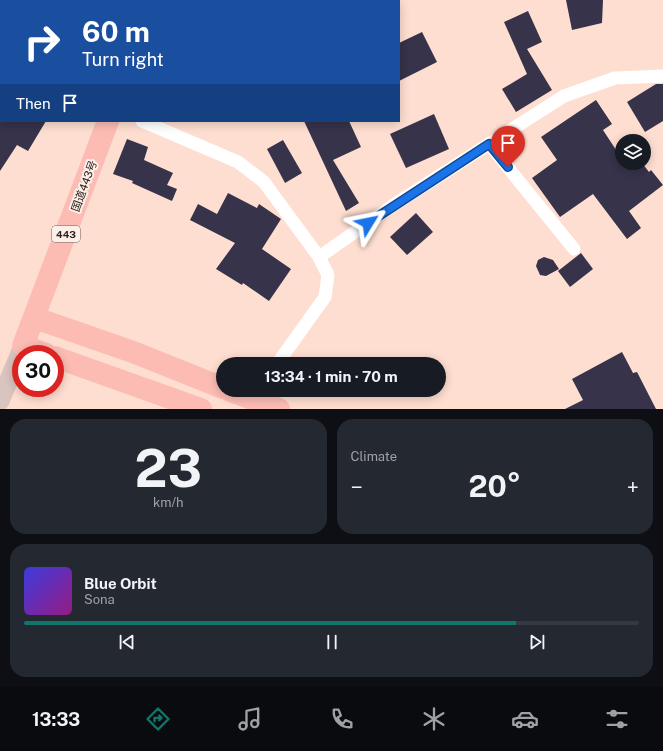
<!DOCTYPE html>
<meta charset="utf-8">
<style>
:root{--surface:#171b24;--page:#242831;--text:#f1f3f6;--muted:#9ea1a6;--line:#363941;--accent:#0f766e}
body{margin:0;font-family:"Public Sans","Noto Sans JP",sans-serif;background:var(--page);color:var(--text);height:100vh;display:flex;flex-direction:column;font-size:15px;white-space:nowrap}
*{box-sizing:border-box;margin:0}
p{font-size:13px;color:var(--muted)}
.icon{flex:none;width:22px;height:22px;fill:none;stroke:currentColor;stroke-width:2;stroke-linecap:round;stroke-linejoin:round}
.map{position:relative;height:409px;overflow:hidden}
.sheet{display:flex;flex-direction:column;gap:10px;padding:10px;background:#0d0f14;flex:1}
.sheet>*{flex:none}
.banner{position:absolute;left:0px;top:0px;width:400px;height:122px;box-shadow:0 2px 10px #0003;background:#1a4fa0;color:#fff;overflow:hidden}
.buttons{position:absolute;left:615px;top:134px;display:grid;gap:8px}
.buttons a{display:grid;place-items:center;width:36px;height:36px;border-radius:50%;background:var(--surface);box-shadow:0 2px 10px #0003;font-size:20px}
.speed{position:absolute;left:12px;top:345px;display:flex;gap:8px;font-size:20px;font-weight:700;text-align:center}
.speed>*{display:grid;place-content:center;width:52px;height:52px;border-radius:50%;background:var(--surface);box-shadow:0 2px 10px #0003;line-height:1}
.speed .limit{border:6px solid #d22;background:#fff;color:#111}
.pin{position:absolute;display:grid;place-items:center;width:34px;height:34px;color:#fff;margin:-41px -17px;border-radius:50% 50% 50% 0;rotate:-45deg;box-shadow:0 0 4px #0007}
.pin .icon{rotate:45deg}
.me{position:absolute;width:44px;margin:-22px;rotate:55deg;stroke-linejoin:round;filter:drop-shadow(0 0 3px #0008)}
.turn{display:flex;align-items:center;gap:14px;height:84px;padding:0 16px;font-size:18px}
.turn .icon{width:52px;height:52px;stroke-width:2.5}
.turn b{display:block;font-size:28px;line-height:34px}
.then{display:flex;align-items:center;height:38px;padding:0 16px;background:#0003;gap:8px;font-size:15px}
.big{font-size:30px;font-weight:700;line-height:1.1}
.sheet .card{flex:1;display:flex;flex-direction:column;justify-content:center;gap:6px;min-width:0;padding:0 14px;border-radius:16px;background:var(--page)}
.sheet .dial{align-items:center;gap:0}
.dial b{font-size:52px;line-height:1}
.song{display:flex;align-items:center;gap:12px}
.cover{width:48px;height:48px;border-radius:6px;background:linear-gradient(135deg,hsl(240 70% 55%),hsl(310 70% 35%))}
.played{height:4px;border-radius:2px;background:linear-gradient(90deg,var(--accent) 80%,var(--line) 80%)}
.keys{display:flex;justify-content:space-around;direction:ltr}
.heat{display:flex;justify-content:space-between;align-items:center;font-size:22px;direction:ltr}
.sheet .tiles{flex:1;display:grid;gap:10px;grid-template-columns:1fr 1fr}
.card:last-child{grid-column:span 2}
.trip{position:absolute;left:216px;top:357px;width:230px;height:40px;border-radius:20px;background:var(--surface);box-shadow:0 2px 10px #0003;font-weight:700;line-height:40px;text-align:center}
.tabs{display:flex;height:64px;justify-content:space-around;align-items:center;background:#090b0e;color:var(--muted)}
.tabs .icon{width:28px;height:28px}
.tabs .on{color:var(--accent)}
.tabs b{font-size:18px;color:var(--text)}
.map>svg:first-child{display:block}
.building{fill:#36334a}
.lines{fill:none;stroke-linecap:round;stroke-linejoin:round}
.minor{stroke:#fff;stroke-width:13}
.secondary{stroke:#dac4c0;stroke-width:19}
.trunk{stroke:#fcbcb3;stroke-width:22}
.route-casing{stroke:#114b97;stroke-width:10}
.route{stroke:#1a73e8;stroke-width:7}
.labels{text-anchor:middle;stroke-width:4;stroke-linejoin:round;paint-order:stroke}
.shield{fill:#fdf0ea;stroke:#6b5f5a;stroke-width:1}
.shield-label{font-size:10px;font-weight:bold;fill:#2d211c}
.street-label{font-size:11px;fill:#2d211c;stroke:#fdf0ea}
</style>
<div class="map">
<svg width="663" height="409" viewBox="0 0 663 409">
<rect width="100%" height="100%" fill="#feded0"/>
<g class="building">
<path d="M 566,0 L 603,0 L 602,23 L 572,30 Z"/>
<path d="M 528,11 L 542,42 L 527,49 L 552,90 L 516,112 L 502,89 L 527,74 L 504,22 Z"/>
<path d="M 422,32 L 437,62 L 399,81 L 399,43 Z"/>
<path d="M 656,84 L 663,84 L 663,121 L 645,132 L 627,102 Z"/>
<path d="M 596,100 L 612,124 L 603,130 L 622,159 L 622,163 L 642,163 L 649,172 L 651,170 L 663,185 L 629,211 L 641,228 L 627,239 L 593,194 L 560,217 L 532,178 L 557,160 L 541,137 Z"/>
<path d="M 434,114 L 449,149 L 406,168 L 390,134 Z"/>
<path d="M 0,121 L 46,121 L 28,151 L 17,145 L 0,171 Z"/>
<path d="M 304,121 L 349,121 L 361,147 L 333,160 L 359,203 L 346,211 Z"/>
<path d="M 127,139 L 148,147 L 144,160 L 173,173 L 167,185 L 177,189 L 172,201 L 132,183 L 133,181 L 113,174 Z"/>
<path d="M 283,140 L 302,173 L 285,183 L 267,149 Z"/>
<path d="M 228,193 L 257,208 L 259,204 L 281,219 L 262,249 L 291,269 L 269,301 L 243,283 L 242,285 L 216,269 L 235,243 L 190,220 L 198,204 L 217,214 Z"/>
<path d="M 416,213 L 433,232 L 407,255 L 390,237 Z"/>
<path d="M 581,253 L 593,269 L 570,287 L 558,271 Z"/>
<path d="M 544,257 L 553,260 L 559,269 L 546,276 L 540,275 L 536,266 L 538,260 Z"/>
<path d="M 622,352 L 633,373 L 637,372 L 656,409 L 565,409 L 583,400 L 572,379 Z"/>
</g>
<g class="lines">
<g class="minor">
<path d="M 0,77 L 1,77"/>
<path d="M 142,121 L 238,162 L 264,182 L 319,257 L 328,275 L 325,297 L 277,364"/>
<path d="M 489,144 L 574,249"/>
<path d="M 319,257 L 392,206 L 564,96 L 615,78 L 663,76"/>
</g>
<path class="secondary" d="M 0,401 L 23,346"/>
<g class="trunk">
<path d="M 157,1 L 158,0"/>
<path d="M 35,318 L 133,352 L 223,388"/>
<path d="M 46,354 L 23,346 L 108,121"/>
<path d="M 55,357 L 201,409"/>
<path d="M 228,390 L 279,409"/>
</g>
</g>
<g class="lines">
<g class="route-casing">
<path id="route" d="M 368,223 L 489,144 L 508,167"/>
</g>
<use href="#route" class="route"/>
</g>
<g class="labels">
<rect class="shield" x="52" y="226" width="28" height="16" rx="3"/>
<g class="shield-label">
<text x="66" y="238">443</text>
</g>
<g class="street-label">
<text transform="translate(84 186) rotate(-70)" y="4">国道443号</text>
</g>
</g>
</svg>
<div class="buttons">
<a><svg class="icon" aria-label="layers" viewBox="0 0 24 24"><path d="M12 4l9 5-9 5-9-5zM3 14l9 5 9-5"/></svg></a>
</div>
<div class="speed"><div class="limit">30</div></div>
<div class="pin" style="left:508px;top:167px;background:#d93025"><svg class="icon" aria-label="arrive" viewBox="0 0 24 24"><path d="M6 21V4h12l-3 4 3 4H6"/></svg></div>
<svg class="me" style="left:368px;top:223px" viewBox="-20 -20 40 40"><path d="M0-17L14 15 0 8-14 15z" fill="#1a73e8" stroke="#fff" stroke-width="4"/></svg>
<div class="trip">13:34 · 1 min · 70 m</div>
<div class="banner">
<div class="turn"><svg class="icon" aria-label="right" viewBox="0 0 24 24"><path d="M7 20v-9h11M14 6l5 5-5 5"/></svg><div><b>60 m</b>Turn right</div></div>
<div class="then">Then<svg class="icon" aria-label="arrive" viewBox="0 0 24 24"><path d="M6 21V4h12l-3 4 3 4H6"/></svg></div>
</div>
</div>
<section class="sheet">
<div class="tiles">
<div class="card dial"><b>23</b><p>km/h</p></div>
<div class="card"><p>Climate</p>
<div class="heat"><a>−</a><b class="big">20°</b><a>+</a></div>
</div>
<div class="card">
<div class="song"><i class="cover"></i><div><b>Blue Orbit</b><p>Sona</p></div></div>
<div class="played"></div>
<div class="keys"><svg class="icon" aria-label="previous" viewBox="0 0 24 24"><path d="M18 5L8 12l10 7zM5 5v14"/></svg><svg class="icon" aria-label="pause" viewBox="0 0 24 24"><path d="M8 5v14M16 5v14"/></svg><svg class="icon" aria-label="next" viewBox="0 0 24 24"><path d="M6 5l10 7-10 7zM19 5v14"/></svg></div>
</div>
</div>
</section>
<nav class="tabs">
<b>13:33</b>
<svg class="icon on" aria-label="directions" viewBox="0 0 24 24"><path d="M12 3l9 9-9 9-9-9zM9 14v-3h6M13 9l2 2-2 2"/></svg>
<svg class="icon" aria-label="music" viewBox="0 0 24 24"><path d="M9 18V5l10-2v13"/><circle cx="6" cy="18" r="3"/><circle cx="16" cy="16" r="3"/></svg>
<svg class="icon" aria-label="phone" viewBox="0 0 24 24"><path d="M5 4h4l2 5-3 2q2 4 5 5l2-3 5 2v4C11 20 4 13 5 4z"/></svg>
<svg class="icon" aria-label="climate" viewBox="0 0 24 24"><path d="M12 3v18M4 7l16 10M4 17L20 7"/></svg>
<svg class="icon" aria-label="car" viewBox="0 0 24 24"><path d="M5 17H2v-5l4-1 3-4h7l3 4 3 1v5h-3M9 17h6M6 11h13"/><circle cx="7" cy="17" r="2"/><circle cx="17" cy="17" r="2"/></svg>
<svg class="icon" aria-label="filters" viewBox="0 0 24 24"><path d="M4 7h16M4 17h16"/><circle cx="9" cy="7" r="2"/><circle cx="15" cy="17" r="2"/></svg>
</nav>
